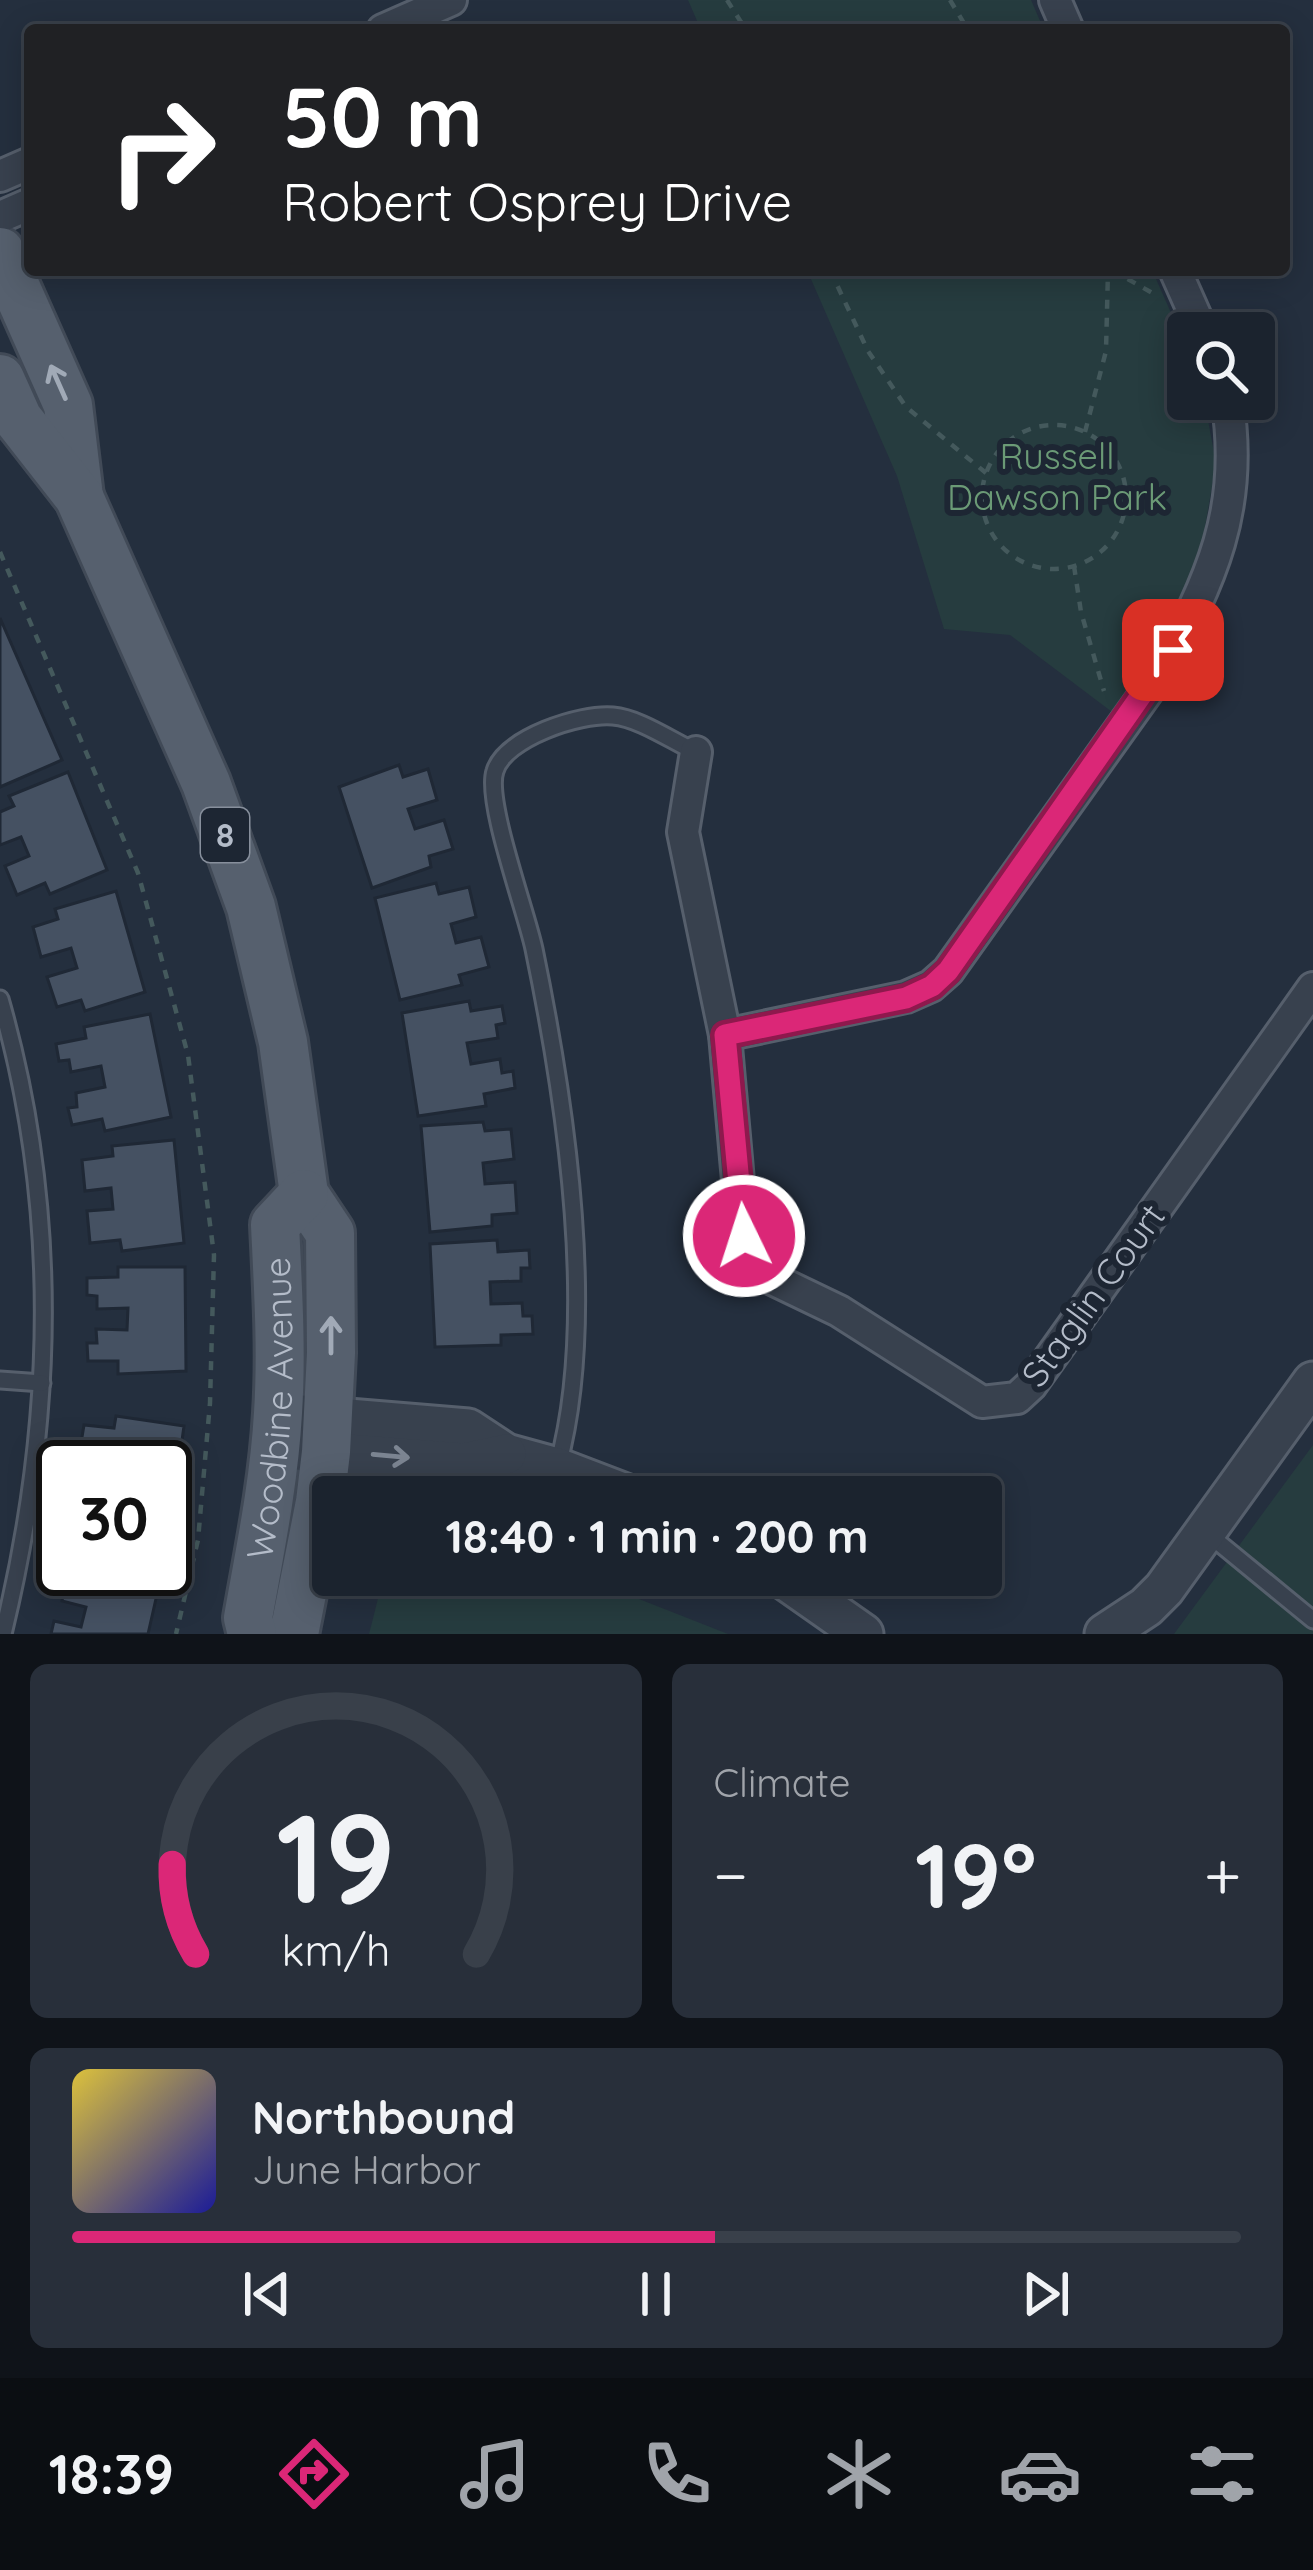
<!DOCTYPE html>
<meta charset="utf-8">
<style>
:root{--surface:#1b232e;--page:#282f3a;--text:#f1f3f6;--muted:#a0a4aa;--line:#39404a;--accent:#db2777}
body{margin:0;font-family:Quicksand,sans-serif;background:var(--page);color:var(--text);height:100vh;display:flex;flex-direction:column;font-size:45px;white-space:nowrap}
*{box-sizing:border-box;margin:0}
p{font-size:39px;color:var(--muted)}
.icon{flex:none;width:66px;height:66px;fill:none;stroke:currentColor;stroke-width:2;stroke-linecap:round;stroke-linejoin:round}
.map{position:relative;height:1634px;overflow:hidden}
.details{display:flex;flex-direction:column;gap:30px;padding:30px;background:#0f1319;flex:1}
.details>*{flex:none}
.banner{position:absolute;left:24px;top:24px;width:1266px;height:252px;border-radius:12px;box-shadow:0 6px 30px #0003,0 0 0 3px var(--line);background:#202124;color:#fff;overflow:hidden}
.buttons{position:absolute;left:1167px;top:312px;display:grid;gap:24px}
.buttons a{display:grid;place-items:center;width:108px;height:108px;border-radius:12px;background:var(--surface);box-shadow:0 6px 30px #0003,0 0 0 3px var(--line);font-size:60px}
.speed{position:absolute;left:36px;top:1440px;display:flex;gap:24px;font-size:60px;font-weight:700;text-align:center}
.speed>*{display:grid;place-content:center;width:156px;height:156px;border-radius:50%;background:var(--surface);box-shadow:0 6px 30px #0003,0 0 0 3px var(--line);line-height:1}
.speed .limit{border:6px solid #111;border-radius:18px;background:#fff;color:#111}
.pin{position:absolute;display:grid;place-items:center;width:102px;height:102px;color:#fff;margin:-51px;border-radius:24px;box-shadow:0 6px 18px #0006}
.me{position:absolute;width:132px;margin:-66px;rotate:356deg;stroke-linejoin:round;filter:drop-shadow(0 0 9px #0008)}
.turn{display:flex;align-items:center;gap:42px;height:252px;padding:0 60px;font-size:54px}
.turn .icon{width:156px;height:156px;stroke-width:2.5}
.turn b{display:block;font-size:84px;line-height:102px}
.big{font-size:90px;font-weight:800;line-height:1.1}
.details .tile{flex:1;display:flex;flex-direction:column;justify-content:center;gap:18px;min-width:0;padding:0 42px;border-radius:18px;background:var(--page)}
.details .dial{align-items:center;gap:0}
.dial svg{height:312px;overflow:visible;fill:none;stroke:var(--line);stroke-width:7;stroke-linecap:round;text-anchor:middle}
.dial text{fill:var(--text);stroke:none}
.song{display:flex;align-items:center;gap:36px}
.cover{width:144px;height:144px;border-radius:18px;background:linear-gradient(135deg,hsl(50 70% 55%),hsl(240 70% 35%))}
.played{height:12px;border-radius:6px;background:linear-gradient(90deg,var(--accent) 55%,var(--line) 55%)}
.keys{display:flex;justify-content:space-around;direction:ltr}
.heat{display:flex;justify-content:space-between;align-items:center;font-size:66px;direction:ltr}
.details .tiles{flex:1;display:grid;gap:30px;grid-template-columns:1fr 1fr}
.tile:last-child{grid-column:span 2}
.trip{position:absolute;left:312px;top:1476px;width:690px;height:120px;border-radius:12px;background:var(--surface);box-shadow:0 6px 30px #0003,0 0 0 3px var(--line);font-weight:800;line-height:120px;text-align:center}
.tab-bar{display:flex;height:192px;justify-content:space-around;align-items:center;background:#0b0e12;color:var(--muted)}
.tab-bar .icon{width:84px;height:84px}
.tab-bar .current{color:var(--accent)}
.tab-bar b{font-size:54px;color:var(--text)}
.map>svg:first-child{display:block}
.green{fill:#263c3f}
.building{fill:#455162;stroke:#1f2835;stroke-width:3}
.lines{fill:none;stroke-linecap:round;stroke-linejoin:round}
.service-casing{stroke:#565f6c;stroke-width:21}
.minor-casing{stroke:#565f6c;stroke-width:36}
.tertiary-casing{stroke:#565f6c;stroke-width:45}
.primary-casing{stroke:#414a57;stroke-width:54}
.path{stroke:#44595c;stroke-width:4.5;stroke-dasharray:9 9;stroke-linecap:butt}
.service{stroke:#38414e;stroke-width:15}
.minor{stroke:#38414e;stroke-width:30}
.tertiary{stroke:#38414e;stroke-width:39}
.primary{stroke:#56606e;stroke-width:48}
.oneway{stroke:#a1aab7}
.oneway2{stroke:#7c8592}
.route-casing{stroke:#8e194d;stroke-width:30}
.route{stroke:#db2777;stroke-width:21}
.labels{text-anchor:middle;stroke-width:12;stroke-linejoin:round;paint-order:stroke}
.shield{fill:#1d2633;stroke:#878f9c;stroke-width:3}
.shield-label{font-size:33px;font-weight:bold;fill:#b4bcc9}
.park-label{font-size:36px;fill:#6b9a76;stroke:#1d2633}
.street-label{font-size:36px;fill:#b4bcc9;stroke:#1d2633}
</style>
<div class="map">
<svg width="1313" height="1634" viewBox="0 0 1313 1634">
<rect width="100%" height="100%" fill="#242f3e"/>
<g class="green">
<path d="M 688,0 L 1031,0 L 1044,30 L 701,30 Z"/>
<path d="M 807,270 L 1152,270 L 1188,351 L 1188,399 L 1204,399 L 1216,463 L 1199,562 L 1156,659 L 1120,718 L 1010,635 L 944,629 L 897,476 Z"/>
<path d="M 1313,1445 L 1313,1634 L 1174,1634 Z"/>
<path d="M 384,1575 L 578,1575 L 728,1634 L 369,1634 Z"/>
</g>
<g class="building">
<path d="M 0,618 L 62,760 L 0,787 Z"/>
<path d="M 399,765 L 403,777 L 428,769 L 437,800 L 408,809 L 415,829 L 444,820 L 453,849 L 429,856 L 431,867 L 372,888 L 339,787 Z"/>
<path d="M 68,772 L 107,870 L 50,894 L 45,883 L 17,895 L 5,866 L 29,856 L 21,837 L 0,845 L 0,812 L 14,806 L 9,796 Z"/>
<path d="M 436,883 L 439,894 L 469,887 L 476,917 L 451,924 L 456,943 L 481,937 L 489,967 L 459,975 L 462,985 L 400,1000 L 375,898 Z"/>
<path d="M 116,891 L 145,992 L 85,1011 L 81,1000 L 57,1007 L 47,977 L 77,968 L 71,948 L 41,957 L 33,927 L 58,919 L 55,909 Z"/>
<path d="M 469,1001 L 471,1011 L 502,1006 L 505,1023 L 496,1025 L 498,1038 L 467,1043 L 471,1064 L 500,1059 L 502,1073 L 513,1071 L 515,1088 L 484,1094 L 486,1106 L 418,1116 L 402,1013 Z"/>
<path d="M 150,1014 L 171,1117 L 105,1131 L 102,1119 L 72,1125 L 68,1108 L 77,1107 L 76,1093 L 105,1087 L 101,1066 L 71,1072 L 69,1060 L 59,1061 L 56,1044 L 86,1038 L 84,1027 Z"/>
<path d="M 483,1122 L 485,1131 L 511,1129 L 514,1159 L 483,1163 L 485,1184 L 515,1182 L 517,1213 L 492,1215 L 492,1226 L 430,1232 L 421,1126 Z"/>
<path d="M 174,1140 L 184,1243 L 122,1251 L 120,1240 L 90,1243 L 87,1211 L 113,1209 L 111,1188 L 85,1191 L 82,1160 L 113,1156 L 112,1146 Z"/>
<path d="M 497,1240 L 498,1252 L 529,1250 L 530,1268 L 521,1268 L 521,1281 L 490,1282 L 491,1304 L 522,1303 L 523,1316 L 532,1316 L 533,1334 L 501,1335 L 501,1345 L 435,1347 L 430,1244 Z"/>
<path d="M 118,1267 L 185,1267 L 186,1371 L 118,1374 L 118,1361 L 88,1361 L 87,1343 L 97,1343 L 96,1329 L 127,1330 L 128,1308 L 97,1309 L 97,1296 L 87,1295 L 87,1278 L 118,1277 Z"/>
<path d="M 116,1416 L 184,1426 L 166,1556 L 165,1467 L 119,1467 L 119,1460 L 89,1456 L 90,1444 L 81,1443 L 84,1425 L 114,1428 Z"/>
<path d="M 100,1569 L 160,1581 L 148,1634 L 51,1634 L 54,1621 L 81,1627 L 86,1607 L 62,1601 L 67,1570 L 97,1577 Z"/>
</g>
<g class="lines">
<g class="service-casing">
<g id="service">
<path d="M 0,999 C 60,1208 54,1424 3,1634"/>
<path d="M 0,1380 L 42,1383"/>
<path d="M 558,1465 C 598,1317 565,1099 534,949 C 526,911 485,801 495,771 C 505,738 580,713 613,716 C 639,718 672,741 696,752"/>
<path d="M 1207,1533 L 1313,1620"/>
</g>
</g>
<g class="minor-casing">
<g id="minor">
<path d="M 1055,0 L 1068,30"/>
<path d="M 383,30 L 451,0"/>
<path d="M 0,176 L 30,163"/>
<path d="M 0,217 L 30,204"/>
<path d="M 1175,270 L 1203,333"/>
<path d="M 696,752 L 683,832 L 725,1035 L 744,1248 L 749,1261 L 760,1273 L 839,1311 L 982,1402 L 1017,1398 L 1031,1385 L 1313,988"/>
<path d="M 725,1035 L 906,997 L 931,986 L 948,971 L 1159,675 C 1211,581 1245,508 1227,399"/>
</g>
</g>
<g class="tertiary-casing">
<g id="tertiary">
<path d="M 300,1415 L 468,1429 L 506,1454 L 557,1468 L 633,1497"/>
<path d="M 297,1450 L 463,1463 L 506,1454"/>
<path d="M 779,1575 L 863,1634"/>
<path d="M 1105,1634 L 1146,1607 L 1164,1589 L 1313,1382"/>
</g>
</g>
<g class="primary-casing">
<g id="primary">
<path d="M 0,252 L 68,405 L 79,497"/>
<path d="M 0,379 L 18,419 L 79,497 L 206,783 L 251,907 L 283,1042 L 304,1194 L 330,1233 L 331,1353 L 326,1452 L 320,1502 L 294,1634"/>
<path id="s1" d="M 252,1634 L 248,1618 C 260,1550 274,1483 278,1413 C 282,1351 278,1288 275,1225 L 304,1194"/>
</g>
</g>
<g class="path">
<path d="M 727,0 L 746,30"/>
<path d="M 950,0 L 968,30"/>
<path d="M 830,270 L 868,351 L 906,407 L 986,473"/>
<path d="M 1112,270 L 1154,294"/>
<circle cx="1054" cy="497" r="72"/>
<path d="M 1085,432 L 1106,351 L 1108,270"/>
<path d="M 0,552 L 138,873 L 188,1055 L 214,1255 L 210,1403 L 198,1540 L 176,1634"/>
<path d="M 1074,566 L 1081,612 L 1104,691"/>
</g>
<use href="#service" class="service"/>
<use href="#minor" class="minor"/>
<use href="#tertiary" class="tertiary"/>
<use href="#primary" class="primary"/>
</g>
<defs><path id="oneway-shaft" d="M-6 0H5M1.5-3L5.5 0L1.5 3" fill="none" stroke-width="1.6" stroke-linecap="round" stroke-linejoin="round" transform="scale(3)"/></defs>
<g class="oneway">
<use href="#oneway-shaft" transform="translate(58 382) rotate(-114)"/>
<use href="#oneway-shaft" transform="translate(331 1335) rotate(-90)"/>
</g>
<use class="oneway2" href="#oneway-shaft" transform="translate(391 1456) rotate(5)"/>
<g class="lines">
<g class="route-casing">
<path id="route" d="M 744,1236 L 725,1035 L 906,998 L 932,986 L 948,971 L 1173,650"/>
</g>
<use href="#route" class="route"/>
</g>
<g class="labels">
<rect class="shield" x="201" y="808" width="48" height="54" rx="9"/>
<g class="shield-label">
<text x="225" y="847">8</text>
</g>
<g class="park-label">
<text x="1057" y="469">Russell<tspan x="1057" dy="41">Dawson Park</tspan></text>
</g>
<g class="street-label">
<text transform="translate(1093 1295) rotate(-54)" y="13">Staglin Court</text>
<text dy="13" stroke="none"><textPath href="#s1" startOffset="228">Woodbine Avenue</textPath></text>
</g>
</g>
</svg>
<div class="buttons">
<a><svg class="icon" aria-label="search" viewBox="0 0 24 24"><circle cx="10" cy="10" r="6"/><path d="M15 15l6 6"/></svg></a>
</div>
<div class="speed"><div class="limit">30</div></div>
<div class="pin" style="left:1173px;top:650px;background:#d93025"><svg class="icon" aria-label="arrive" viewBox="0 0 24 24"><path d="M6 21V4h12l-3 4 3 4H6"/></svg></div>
<svg class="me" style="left:744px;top:1236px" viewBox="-20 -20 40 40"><circle r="17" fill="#db2777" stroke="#fff" stroke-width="3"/><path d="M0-11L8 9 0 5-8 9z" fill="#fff"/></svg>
<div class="trip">18:40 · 1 min · 200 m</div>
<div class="banner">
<div class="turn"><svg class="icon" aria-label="right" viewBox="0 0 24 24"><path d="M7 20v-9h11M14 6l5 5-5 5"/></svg><div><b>50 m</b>Robert Osprey Drive</div></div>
</div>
</div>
<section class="details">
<div class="tiles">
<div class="tile dial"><svg viewBox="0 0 100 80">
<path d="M14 69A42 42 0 1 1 86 69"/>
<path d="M14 69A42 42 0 0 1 8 46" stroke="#db2777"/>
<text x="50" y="56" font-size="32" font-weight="700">19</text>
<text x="50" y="72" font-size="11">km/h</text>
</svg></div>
<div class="tile"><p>Climate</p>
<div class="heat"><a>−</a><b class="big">19°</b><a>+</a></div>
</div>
<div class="tile">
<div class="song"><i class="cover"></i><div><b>Northbound</b><p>June Harbor</p></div></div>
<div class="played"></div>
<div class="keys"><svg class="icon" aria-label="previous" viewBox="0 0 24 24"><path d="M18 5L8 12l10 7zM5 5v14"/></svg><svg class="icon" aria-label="pause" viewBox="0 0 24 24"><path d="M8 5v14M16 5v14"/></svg><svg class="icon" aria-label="next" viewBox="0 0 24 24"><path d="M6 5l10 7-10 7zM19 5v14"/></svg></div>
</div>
</div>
</section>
<nav class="tab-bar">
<b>18:39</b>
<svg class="icon current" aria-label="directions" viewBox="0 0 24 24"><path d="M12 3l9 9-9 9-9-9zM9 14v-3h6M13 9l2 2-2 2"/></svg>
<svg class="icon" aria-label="music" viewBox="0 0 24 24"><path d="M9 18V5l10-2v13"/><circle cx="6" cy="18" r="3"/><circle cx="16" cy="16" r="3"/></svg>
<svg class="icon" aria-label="phone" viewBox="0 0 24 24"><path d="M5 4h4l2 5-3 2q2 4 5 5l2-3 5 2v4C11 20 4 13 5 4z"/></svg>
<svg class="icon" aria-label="climate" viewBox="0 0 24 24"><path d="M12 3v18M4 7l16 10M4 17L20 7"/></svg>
<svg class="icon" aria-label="car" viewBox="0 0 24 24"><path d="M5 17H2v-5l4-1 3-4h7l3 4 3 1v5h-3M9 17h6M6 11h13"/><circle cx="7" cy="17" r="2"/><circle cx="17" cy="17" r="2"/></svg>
<svg class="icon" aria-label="filters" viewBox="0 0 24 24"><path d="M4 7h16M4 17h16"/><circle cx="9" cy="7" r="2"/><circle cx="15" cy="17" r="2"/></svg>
</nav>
